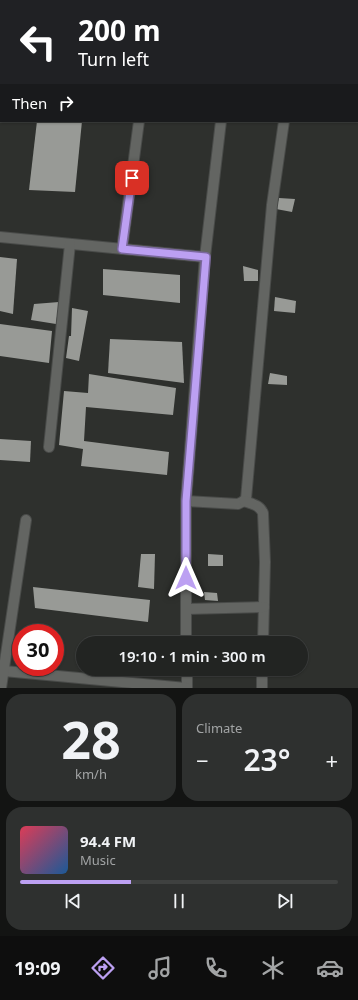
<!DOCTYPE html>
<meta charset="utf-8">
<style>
:root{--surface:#222422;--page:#2e302f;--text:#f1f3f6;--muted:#a2a4a5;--line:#3f4140;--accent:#bca0f2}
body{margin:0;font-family:"Noto Sans",sans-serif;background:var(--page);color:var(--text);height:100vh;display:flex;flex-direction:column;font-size:15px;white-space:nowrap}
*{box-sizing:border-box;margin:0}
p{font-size:13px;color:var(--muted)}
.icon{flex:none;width:22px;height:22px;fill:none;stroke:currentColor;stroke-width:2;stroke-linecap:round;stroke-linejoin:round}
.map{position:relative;height:688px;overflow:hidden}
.drawer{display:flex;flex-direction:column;gap:6px;padding:6px;background:#131413;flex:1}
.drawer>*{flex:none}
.top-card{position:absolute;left:0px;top:0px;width:358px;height:122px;box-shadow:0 1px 3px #0004,0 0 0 1px var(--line);background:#202124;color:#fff;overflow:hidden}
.speed{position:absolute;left:12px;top:624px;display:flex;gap:8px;font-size:20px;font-weight:700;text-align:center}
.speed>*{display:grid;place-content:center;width:52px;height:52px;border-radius:50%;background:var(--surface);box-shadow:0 1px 3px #0004,0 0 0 1px var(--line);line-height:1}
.speed .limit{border:6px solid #d22;background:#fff;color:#111}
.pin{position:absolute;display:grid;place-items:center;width:34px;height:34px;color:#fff;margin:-17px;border-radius:8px;box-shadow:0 2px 6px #0006}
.me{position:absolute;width:44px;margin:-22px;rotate:0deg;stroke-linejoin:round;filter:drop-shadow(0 0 3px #0008)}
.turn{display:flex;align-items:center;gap:14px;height:84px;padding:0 12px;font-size:18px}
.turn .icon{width:52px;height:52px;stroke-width:2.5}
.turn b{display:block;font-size:28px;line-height:34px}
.then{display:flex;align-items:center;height:38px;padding:0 12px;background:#0003;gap:8px;font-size:15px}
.big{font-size:30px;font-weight:600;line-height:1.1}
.drawer .card{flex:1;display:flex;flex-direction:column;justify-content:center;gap:6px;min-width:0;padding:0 14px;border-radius:16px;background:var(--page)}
.drawer .dial{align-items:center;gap:0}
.dial b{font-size:52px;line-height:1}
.song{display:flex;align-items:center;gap:12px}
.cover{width:48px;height:48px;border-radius:6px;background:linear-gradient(135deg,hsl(350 70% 55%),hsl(210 70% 35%))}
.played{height:4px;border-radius:2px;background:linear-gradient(90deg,var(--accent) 35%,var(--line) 35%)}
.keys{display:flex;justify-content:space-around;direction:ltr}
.heat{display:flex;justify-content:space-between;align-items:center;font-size:22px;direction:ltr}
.drawer .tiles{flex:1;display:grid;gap:6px;grid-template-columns:1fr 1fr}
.card:last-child{grid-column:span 2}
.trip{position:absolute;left:76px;top:636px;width:232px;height:40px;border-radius:20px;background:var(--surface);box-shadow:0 1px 3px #0004,0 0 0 1px var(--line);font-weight:600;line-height:40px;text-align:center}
.tab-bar{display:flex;height:64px;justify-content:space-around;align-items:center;background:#0e0e0e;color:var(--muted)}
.tab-bar .icon{width:28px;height:28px}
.tab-bar .current{color:var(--accent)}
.tab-bar b{font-size:18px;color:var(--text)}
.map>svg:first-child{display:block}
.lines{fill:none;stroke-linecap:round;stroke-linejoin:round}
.canal{stroke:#122707;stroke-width:11}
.building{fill:#989a96}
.minor-casing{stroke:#494b49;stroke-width:12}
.minor{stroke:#636562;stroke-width:10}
.route-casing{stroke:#7a689d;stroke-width:10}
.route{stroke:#bca0f2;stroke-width:7}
</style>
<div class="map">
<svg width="358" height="688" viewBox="0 0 358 688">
<rect width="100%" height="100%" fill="#2e302d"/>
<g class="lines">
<g class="canal">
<path d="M 262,0 L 269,1"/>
<path d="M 357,14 L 358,14"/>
</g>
</g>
<g class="building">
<path d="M 37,121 L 82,121 L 75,192 L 29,190 Z"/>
<path d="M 279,198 L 295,199 L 292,212 L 276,209 Z"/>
<path d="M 0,257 L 17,259 L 13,314 L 0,311 Z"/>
<path d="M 243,266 L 258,270 L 258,281 L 244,281 Z"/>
<path d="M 103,269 L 180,275 L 180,303 L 103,295 Z"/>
<path d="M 275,297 L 296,301 L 295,313 L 274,311 Z"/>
<path d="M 59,302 L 56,324 L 31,320 L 34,304 Z"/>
<path d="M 72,308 L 88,311 L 79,361 L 66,358 L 69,336 L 71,336 Z"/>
<path d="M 0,324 L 52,331 L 49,363 L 0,356 Z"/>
<path d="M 110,339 L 182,342 L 184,383 L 108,373 Z"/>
<path d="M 270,373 L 287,376 L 287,385 L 268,384 Z"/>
<path d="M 89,374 L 176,388 L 173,415 L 86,407 L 84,441 L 169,452 L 167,475 L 81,466 L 83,449 L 59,445 L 64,391 L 88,393 Z"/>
<path d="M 0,439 L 31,441 L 30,462 L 0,460 Z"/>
<path d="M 141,554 L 155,554 L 154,589 L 138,587 Z"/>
<path d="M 208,554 L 223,555 L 223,566 L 208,566 Z"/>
<path d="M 33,587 L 150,600 L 148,622 L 35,608 Z"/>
<path d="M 204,592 L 217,593 L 218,601 L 205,600 Z"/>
</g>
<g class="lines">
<g class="minor-casing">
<g id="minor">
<path d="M 332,0 L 339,1"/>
<path d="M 156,1 L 156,0"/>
<path d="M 235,1 L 235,0"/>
<path d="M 301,1 L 301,0"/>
<path d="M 349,1 L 350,0"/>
<path d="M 357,4 L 358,4"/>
<path d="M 0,237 L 205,257"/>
<path d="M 122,249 L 139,121"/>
<path d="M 49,447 L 70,244"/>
<path d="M 186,501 L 238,504 L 242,502 L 246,499 L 272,205 L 284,121"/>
<path d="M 244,501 C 252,504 260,505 263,513 L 265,562 L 263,643"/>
<path d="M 186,609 L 264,607"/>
<path d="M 186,643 L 186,501 L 205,257 L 221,121"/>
<path d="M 187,669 L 187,688"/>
<path d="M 4,671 L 186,688"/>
<path d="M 1,688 L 26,520"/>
<path d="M 262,688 L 262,669"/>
</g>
</g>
<use href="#minor" class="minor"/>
</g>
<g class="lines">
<g class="route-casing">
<path id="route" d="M 132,178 L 122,249 L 206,257 L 186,501 L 186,578"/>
</g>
<use href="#route" class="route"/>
</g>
</svg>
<div class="speed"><div class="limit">30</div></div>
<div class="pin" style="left:132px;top:178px;background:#d93025"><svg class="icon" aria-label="arrive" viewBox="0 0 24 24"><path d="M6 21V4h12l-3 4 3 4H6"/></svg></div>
<svg class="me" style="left:186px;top:578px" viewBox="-20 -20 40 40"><path d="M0-17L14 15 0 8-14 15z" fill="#bca0f2" stroke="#fff" stroke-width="4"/></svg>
<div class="trip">19:10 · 1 min · 300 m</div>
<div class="top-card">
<div class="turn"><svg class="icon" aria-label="left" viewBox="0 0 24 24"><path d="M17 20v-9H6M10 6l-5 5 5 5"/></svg><div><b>200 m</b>Turn left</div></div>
<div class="then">Then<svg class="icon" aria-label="right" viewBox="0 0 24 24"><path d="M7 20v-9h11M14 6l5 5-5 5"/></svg></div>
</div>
</div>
<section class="drawer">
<div class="tiles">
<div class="card dial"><b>28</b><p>km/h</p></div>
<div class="card"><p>Climate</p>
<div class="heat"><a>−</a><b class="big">23°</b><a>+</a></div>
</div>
<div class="card">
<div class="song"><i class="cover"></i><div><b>94.4 FM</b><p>Music</p></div></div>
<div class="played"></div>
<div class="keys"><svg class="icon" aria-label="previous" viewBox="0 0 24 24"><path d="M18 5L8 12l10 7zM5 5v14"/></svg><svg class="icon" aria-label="pause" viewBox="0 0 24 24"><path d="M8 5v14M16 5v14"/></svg><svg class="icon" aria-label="next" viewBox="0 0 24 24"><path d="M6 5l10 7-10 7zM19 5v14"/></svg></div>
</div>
</div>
</section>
<nav class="tab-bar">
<b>19:09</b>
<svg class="icon current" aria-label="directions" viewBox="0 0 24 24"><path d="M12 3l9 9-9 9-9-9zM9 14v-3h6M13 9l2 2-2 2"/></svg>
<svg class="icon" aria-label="music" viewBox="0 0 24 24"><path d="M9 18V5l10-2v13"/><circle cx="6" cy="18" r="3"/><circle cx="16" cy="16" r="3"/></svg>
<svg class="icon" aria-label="phone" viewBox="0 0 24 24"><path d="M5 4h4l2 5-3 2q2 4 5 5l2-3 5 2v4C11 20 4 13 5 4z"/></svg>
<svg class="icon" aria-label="climate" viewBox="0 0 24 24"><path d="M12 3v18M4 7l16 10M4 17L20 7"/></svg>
<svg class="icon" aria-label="car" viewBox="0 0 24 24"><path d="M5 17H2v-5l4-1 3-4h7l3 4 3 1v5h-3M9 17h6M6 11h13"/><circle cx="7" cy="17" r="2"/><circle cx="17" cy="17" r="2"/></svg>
</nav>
